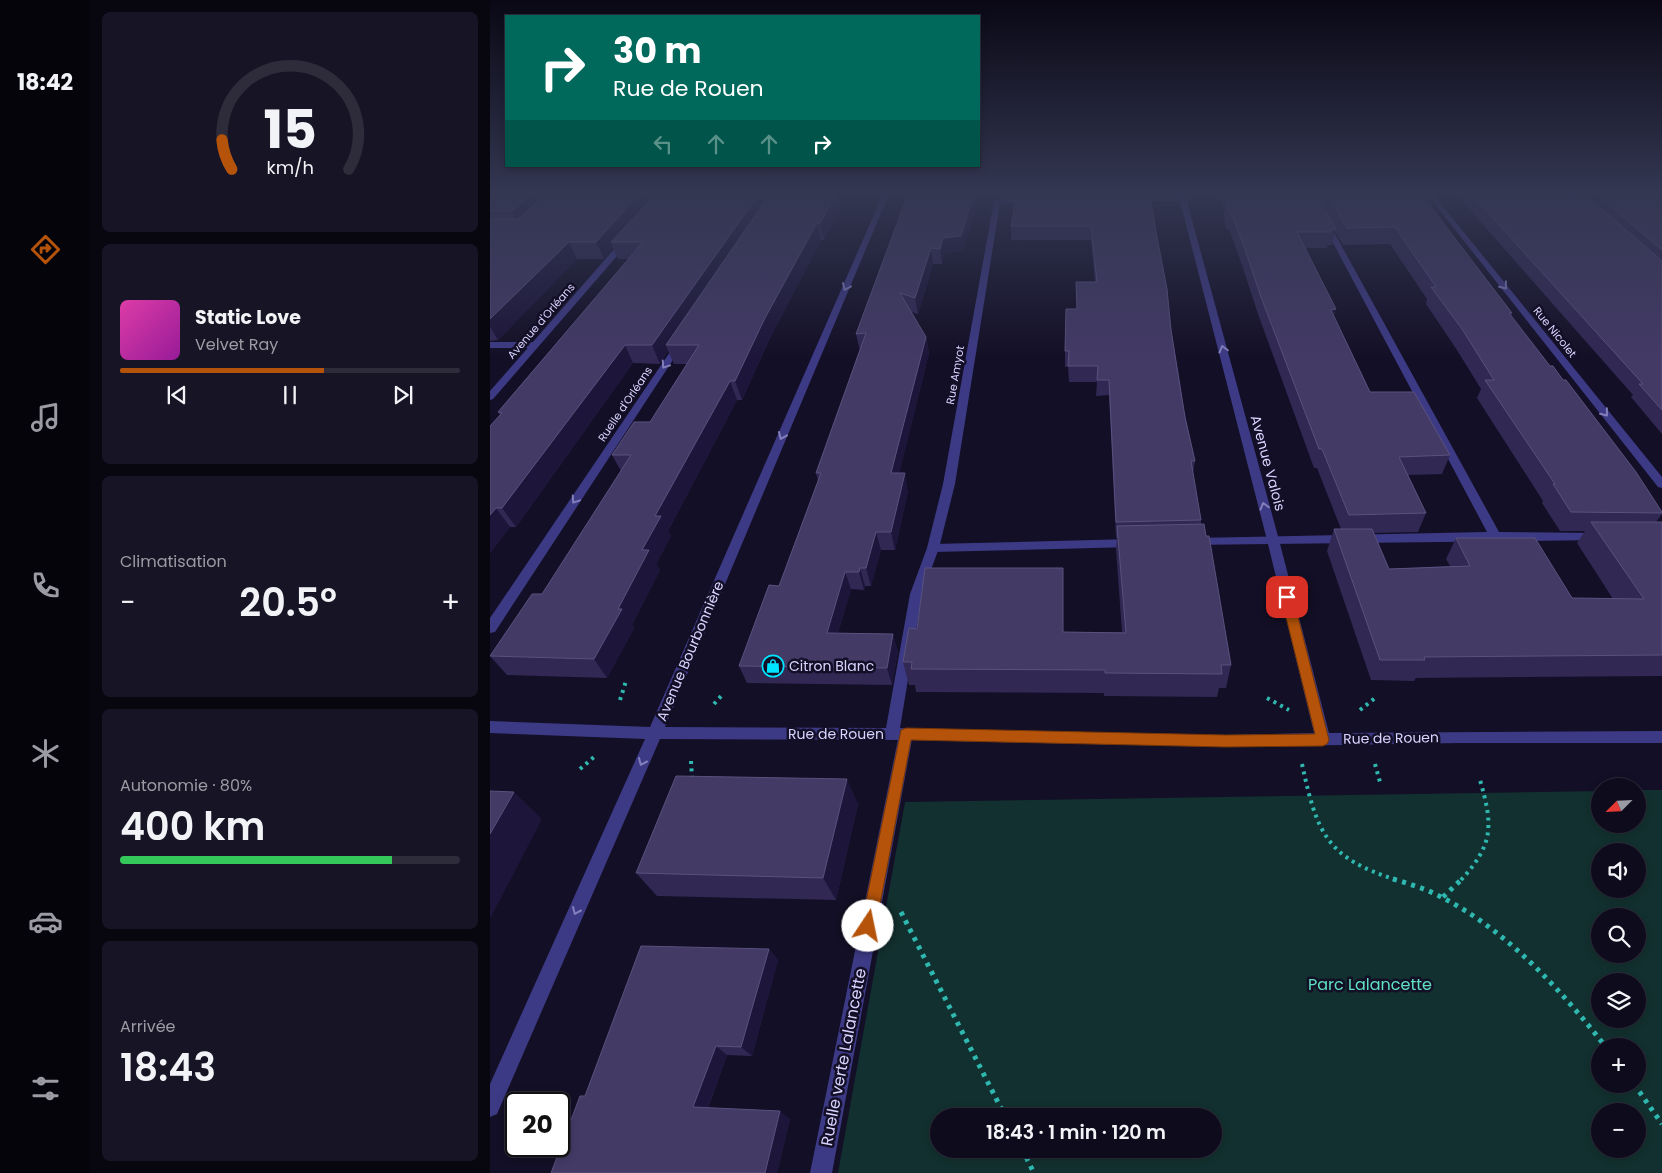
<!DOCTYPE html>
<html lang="fr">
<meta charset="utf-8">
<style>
:root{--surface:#0e0b1c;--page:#171425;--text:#f1f3f6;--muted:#9b9ba3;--line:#2e2b3b;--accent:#b45309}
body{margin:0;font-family:Poppins,sans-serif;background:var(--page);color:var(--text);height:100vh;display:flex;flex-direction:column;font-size:19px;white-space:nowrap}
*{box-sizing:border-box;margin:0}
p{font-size:16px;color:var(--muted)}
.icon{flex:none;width:28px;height:28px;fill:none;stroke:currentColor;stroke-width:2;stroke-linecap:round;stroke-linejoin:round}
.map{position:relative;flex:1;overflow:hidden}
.drawer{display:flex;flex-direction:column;gap:12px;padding:12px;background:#08060f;width:400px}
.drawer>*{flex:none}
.top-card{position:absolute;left:15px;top:15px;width:475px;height:152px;border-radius:0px;box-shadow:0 2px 8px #0003,0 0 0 1px var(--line);background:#00695c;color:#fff;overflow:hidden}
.needle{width:32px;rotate:246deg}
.fabs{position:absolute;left:1101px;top:778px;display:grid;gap:10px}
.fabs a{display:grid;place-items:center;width:55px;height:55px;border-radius:50%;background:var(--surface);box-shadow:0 2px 8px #0003,0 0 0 1px var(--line);font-size:25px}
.speed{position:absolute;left:15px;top:1092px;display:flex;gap:10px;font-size:25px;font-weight:700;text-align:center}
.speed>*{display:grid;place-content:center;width:65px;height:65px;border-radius:50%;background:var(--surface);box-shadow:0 2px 8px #0003,0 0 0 1px var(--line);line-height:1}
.speed .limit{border:2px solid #111;border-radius:8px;background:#fff;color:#111}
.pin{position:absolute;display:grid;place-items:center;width:42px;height:42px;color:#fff;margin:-21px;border-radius:10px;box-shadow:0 2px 8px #0006}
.me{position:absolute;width:55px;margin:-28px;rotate:11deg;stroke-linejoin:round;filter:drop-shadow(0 0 4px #0008)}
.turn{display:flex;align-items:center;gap:18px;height:105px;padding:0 25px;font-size:22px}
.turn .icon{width:65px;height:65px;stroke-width:2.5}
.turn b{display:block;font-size:35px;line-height:42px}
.lanes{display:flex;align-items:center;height:48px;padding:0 25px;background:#0003;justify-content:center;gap:25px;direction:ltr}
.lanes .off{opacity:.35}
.big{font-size:38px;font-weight:600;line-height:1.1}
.drawer .tile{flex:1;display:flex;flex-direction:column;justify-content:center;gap:8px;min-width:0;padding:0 18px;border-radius:8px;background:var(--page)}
.drawer .dial{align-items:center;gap:0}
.dial svg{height:130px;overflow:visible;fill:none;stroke:var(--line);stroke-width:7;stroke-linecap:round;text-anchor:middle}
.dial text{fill:var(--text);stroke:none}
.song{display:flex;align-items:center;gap:15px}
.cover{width:60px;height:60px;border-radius:8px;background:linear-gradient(135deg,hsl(320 70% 55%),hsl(300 70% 35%))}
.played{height:5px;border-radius:2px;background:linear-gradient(90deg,var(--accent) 60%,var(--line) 60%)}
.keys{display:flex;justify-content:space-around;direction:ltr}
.heat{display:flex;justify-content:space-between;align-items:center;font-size:28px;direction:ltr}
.charge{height:8px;border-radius:4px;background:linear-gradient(90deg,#34c759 80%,var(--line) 0)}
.trip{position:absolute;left:440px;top:1108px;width:292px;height:50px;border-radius:25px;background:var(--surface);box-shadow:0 2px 8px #0003,0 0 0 1px var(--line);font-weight:600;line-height:50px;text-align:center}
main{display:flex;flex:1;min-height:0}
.dock{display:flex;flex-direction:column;width:90px;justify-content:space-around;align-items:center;background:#06040b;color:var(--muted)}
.dock .icon{width:35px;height:35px}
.dock .on{color:var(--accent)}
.dock b{font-size:22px;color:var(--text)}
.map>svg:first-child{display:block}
.green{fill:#12302f;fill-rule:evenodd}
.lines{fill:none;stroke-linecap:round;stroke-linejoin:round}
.path-far1{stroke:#2fb8b0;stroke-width:4;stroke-dasharray:3 4.5;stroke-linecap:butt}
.path{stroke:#2fb8b0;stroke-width:5;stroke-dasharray:4 5.5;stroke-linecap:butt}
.service{fill:#3d3a85;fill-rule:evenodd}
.minor{fill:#3d3a85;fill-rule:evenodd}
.wall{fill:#312854;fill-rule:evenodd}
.shaded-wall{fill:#1d163a}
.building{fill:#433a66;stroke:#5a527e}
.oneway{stroke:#837fbc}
.route{fill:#b45309;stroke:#753606}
.labels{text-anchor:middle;stroke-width:5;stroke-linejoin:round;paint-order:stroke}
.far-street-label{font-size:11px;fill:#d9d4ff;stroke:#130f26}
.street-label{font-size:14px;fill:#d9d4ff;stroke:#130f26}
.poi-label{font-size:14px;fill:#d9d4ff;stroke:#130f26;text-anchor:start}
.near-park-label{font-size:16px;fill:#5fe0c0;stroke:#130f26}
.near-street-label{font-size:16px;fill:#d9d4ff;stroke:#130f26}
</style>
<main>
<nav class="dock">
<b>18:42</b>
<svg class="icon on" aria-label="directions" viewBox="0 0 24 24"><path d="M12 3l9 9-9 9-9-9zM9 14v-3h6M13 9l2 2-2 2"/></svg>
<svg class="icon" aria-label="music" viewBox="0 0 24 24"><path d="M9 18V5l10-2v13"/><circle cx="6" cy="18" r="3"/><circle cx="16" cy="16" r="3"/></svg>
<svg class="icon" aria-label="phone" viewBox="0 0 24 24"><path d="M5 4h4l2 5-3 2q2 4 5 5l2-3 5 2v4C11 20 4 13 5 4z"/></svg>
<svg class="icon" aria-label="climate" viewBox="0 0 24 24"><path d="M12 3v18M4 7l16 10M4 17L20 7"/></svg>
<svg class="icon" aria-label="car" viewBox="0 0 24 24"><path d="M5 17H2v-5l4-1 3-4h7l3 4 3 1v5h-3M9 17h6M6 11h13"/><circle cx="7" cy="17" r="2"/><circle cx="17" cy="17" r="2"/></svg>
<svg class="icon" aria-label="filters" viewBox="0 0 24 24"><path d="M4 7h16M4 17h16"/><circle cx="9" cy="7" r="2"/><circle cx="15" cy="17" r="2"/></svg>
</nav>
<section class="drawer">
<div class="tile dial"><svg viewBox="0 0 100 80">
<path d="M14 69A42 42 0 1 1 86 69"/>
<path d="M14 69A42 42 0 0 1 8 51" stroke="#b45309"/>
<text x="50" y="56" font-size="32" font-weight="700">15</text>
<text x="50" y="72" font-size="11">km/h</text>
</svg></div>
<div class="tile">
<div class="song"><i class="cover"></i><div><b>Static Love</b><p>Velvet Ray</p></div></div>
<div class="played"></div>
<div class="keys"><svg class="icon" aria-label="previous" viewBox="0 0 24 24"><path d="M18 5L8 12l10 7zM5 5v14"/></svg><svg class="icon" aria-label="pause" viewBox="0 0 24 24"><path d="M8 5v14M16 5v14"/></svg><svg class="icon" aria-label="next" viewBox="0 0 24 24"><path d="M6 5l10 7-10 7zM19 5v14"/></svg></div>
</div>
<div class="tile"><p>Climatisation</p>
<div class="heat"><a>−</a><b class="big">20.5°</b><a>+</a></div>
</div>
<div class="tile"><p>Autonomie · 80%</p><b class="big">400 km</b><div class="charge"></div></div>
<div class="tile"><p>Arrivée</p><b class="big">18:43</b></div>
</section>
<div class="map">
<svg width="1172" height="1173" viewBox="0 0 1172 1173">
<rect width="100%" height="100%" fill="#130f26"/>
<path class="green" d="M 1148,790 L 1172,790 L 1172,1173 L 348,1173 L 415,802 L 1110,791 L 1110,824 L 1148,824 ZM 1110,851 L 1148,851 L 1148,889 L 1110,889 ZM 1110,916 L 1148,916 L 1148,954 L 1110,954 ZM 1110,981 L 1148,981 L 1148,1019 L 1110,1019 ZM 1110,1046 L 1148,1046 L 1148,1084 L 1110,1084 ZM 1110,1111 L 1148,1111 L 1148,1149 L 1110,1149 ZM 449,1116 L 724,1116 L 724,1149 L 449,1149 Z"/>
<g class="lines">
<g class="path-far1">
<path d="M 777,698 L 799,710"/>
<path d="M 130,700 L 136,681"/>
<path d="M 224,704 L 232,695"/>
<path d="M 870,710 L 885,698"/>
<path d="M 201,761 L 202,778"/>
<path d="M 812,764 C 827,833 836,858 907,880"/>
<path d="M 885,764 L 890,782"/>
<path d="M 90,769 L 104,757"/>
<path d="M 971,880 C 1004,844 1003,825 990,780"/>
</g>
<g class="path">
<path d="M 903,879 C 920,884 937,889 953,898 C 1016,930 1072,991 1115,1046"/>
<path d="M 953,897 L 972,879"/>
<path d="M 411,912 L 515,1116"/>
<path d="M 1144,1084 L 1172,1124"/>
<path d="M 532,1149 L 544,1173"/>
</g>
<g class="service">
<path d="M 817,194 L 823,194 L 1009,532 L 1108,533 L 1112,534 L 1114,537 L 1112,540 L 699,545 L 697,542 L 699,539 L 703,538 L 997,532 Z"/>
<path d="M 1079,194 L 1086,194 L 1104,210 L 1098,211 Z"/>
<path d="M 190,340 L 194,343 L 5,632 L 0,633 L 0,618 L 186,343 Z"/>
<path d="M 0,342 L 45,342 L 49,345 L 45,348 L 0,348 Z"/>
<path d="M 643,539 L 649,543 L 643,547 L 443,552 L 437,548 L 443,544 Z"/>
<path d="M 416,728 L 421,730 L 423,734 L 342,1173 L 320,1173 L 409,734 L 411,730 Z"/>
</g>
<g class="minor">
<path d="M 393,194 L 399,194 L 175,727 L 396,728 L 420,594 L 437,548 L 453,484 L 504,201 L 507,199 L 542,198 L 545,200 L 544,201 L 510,203 L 465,484 L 449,548 L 432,594 L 410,728 L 736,735 L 824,733 L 777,540 L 690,201 L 645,201 L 642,199 L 645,197 L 689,197 L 689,194 L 695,194 L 789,540 L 839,733 L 1172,731 L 1172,743 L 970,743 L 736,747 L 416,740 L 170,739 L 7,1114 L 0,1117 L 0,1084 L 155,739 L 0,733 L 0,721 L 160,727 Z"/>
<path d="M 937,194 L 943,194 L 1172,477 L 1172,488 L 1168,487 Z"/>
<path d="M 133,239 L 140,241 L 3,399 L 0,400 L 0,391 Z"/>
</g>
</g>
<g class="wall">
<path d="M 0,194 L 359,194 L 334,240 L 331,240 L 281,336 L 252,400 L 247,400 L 178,531 L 181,536 L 166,564 L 170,570 L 142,625 L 144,628 L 117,678 L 17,675 L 0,656 L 52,594 L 131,471 L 122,455 L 160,422 L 197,364 L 184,364 L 178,351 L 170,364 L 143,363 L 26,527 L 20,527 L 0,553 L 0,426 L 10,415 L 8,412 L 138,259 L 128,259 L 123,248 L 114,259 L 87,259 L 8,340 L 0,341 Z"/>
<path d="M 418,194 L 490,194 L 473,251 L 455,253 L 452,264 L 443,264 L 428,314 L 421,312 L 436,337 L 439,353 L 409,473 L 418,491 L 405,550 L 391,550 L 381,586 L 375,586 L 374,590 L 361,589 L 348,633 L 408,651 L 402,685 L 257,683 L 249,666 L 289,586 L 328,481 L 326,473 L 370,351 L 366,334 Z"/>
<path d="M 527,194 L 666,232 L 695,417 L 705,461 L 703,473 L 711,520 L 711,524 L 716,536 L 741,665 L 736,688 L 729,688 L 727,697 L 614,696 L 614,693 L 426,692 L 425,685 L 419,685 L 413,662 L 427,629 L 573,568 L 573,632 L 632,632 L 626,549 L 627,538 L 626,538 L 619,395 L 606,396 L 607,382 L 579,382 L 578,367 L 575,367 L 575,351 L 587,309 L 586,282 L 605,282 L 601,240 L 521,240 L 521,226 Z"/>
<path d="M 725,194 L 931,194 L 1022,313 L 1021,316 L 1060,366 L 1073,380 L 1172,512 L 1172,514 L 1166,522 L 1172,522 L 1172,676 L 926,678 L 924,681 L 881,680 L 837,551 L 844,529 L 851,529 L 827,468 L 824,468 L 768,314 L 752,265 L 739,229 L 736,229 L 732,201 L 727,201 ZM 845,231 L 853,245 L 900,244 L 937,299 L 936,304 L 965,347 L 991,389 L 987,398 L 1053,501 L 1052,503 L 1070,531 L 1095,531 L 1087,543 L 1123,599 L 1082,598 L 966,538 L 956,559 L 960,566 L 899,569 L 884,533 L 928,532 L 936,513 L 918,475 L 952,474 L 960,455 L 880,392 L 844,317 L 815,248 L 837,248 L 838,245 L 842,245 Z"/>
<path d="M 966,194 L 1046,194 L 1051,199 L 1108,206 L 1111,198 L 1127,198 L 1122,194 L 1172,194 L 1172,434 L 1141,397 L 1143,395 Z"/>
<path d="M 368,804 L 346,900 L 167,896 L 146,873 Z"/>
<path d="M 279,949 L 288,960 L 262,1056 L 237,1055 L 218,1108 L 300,1119 L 287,1173 L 61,1173 Z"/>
</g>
<g class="shaded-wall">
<path d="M 43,194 L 70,194 L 30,228 L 22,211 Z"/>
<path d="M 152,194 L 176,194 L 121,242 L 123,248 L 114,259 L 106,242 L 144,200 Z"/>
<path d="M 269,194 L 285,194 L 176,345 L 178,351 L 170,364 L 162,345 Z"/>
<path d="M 347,194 L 359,194 L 334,240 L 330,223 Z"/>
<path d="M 484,194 L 490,194 L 473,251 L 455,253 L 452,264 L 450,249 L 453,238 Z"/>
<path d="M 327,223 L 331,240 L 281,336 L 252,400 L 245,381 L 275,318 Z"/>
<path d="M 79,242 L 87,259 L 8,340 L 0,327 L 0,319 Z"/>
<path d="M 441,248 L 443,264 L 428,314 L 425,298 Z"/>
<path d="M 846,309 L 842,326 L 841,310 Z"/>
<path d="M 436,337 L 439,353 L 405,491 L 401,473 Z"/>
<path d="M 135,345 L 143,363 L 26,527 L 12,508 Z"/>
<path d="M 240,381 L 247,400 L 178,531 L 181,536 L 166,564 L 170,570 L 142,625 L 144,628 L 117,678 L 104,659 L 128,609 L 152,550 L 165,516 Z"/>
<path d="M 415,473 L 418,491 L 405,550 L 401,532 Z"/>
<path d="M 6,508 L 20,527 L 0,553 L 0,515 Z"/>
<path d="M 386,532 L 391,550 L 381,586 L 376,568 Z"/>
<path d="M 370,568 L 375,586 L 374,590 L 369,572 Z"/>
<path d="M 355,572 L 361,589 L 343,650 L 337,633 Z"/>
<path d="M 403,634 L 408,651 L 402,685 L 397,668 Z"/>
<path d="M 357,779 L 368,804 L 346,900 L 333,878 Z"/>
<path d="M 24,792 L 52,819 L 0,919 L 0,834 Z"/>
<path d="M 279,949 L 288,960 L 262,1056 L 251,1047 Z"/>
<path d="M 226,1046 L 237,1055 L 215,1115 L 203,1107 Z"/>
<path d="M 290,1111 L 300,1119 L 287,1173 L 275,1173 Z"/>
</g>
<g class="building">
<path d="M 0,194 L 43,194 L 22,211 L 0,211 Z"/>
<path d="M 57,194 L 152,194 L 144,200 L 106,242 L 79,242 L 0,319 L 0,219 L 28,219 Z"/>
<path d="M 166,194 L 269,194 L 162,345 L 135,345 L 12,508 L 6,508 L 0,515 L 0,426 L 12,413 L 8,412 L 153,242 L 121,242 Z"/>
<path d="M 280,194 L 347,194 L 330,223 L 327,223 L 275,318 L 245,381 L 240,381 L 165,516 L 171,516 L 152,550 L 159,550 L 128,609 L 132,609 L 104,659 L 0,656 L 42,594 L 52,594 L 141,455 L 122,455 L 144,422 L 160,422 L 209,345 L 176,345 Z"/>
<path d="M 418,194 L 484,194 L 471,236 L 453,238 L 450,249 L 441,248 L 425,298 L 410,293 L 436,337 L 401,473 L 415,473 L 401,532 L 386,532 L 376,568 L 370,568 L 369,572 L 355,572 L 337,633 L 403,634 L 397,668 L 249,666 L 279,585 L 289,586 L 331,473 L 326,473 L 376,333 L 366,334 Z"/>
<path d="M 527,194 L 660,194 L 666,232 L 677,289 L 681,330 L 695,417 L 705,461 L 701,461 L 711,520 L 626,522 L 619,380 L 607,380 L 608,366 L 578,366 L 579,351 L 575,351 L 576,309 L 587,309 L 586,282 L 607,282 L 601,226 L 521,226 Z"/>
<path d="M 735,194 L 826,194 L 846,229 L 840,229 L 841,232 L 807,232 L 846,309 L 841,310 L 880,392 L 924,392 L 960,455 L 909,457 L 936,513 L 859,515 L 832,449 L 829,449 L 771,297 L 755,249 L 741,213 L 738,213 Z"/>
<path d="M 837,194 L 931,194 L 1022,313 L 1019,313 L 1060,366 L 1063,366 L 1073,380 L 1076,380 L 1146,472 L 1172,512 L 1172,513 L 1081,512 L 1063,484 L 1065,484 L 995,380 L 1004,380 L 972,329 L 941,287 L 946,287 L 905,227 L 857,228 Z"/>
<path d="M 981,194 L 1046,194 L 1051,199 L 1099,198 L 1172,261 L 1172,410 L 1149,384 L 1153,384 Z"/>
<path d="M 1140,194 L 1172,194 L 1172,250 L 1111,198 L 1145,198 Z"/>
<path d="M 1101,522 L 1172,522 L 1172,655 L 934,657 L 935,660 L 890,660 L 844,529 L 882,529 L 899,569 L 980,566 L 966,538 L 1045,538 L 1082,598 L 1154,599 Z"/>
<path d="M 714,524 L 716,536 L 719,536 L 741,665 L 731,665 L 732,674 L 615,673 L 615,670 L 421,669 L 422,662 L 413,662 L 419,628 L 427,629 L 435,568 L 573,568 L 573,632 L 636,633 L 627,526 Z"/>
<path d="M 186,776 L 357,779 L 333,878 L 146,873 Z"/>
<path d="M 0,791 L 24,792 L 0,834 Z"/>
<path d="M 151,946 L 279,949 L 251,1047 L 226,1046 L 203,1107 L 290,1111 L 275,1173 L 61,1173 L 90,1096 L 95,1096 Z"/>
</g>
<defs><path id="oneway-chevron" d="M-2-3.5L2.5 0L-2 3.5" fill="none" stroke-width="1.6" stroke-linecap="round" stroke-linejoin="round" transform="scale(1.25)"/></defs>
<g class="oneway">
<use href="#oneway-chevron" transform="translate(1014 286) rotate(51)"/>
<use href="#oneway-chevron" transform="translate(356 287) rotate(113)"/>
<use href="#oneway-chevron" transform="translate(733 349) rotate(-105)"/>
<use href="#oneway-chevron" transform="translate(175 365) rotate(124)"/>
<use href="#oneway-chevron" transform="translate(1115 413) rotate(51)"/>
<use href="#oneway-chevron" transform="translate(292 436) rotate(113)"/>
<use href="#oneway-chevron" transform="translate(85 500) rotate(124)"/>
<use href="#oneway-chevron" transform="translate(774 506) rotate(-105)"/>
<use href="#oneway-chevron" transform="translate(152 762) rotate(114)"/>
<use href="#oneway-chevron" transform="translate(86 911) rotate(114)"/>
</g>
<linearGradient id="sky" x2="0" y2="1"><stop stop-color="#0a0815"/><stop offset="0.54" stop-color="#333752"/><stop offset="1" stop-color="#333752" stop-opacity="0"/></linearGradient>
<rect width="1172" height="358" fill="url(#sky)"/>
<path class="route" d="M 797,592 L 803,597 L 839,740 L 837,744 L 833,746 L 736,747 L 421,740 L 386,926 L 384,932 L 378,934 L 373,932 L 371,926 L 411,730 L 416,728 L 736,735 L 825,734 L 791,597 Z"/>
<defs>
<g id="shop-ring" transform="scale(1.125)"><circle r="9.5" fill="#130f26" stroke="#00e5ff" stroke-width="1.5"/><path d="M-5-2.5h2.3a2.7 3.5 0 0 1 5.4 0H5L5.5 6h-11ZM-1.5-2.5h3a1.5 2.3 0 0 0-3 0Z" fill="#00e5ff"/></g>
</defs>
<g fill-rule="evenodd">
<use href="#shop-ring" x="283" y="666"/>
</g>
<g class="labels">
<g class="far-street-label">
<text transform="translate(51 321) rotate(-49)" y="4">Avenue d'Orléans</text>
<text transform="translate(1065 332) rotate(51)" y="4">Rue Nicolet</text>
<text transform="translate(465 375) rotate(-80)" y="4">Rue Amyot</text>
<text transform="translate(135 404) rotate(-56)" y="4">Ruelle d'Orléans</text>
</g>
<g class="street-label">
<text transform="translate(778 463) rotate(75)" y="5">Avenue Valois</text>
<text transform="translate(200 651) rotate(-67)" y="5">Avenue Bourbonnière</text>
<text x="346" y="739">Rue de Rouen</text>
<text transform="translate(901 738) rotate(-1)" y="5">Rue de Rouen</text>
</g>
<g class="poi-label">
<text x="299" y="671">Citron Blanc</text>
</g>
<g class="near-park-label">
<text x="880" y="990">Parc Lalancette</text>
</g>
<g class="near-street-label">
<text transform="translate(353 1057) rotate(-79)" y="6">Ruelle verte Lalancette</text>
</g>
</g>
</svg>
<div class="fabs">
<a><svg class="needle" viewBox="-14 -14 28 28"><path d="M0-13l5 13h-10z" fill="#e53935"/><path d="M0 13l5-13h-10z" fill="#9b9ba3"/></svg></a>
<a><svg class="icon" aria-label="sound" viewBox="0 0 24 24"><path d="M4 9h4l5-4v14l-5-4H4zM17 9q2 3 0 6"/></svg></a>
<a><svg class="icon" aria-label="search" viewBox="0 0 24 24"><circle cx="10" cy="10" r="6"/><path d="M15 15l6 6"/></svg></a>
<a><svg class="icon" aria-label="layers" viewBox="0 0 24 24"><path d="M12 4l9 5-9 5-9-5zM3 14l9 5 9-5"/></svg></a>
<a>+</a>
<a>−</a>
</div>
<div class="speed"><div class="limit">20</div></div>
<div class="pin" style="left:797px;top:597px;background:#d93025"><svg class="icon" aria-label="arrive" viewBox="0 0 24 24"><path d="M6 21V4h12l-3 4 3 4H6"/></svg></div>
<svg class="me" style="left:378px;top:926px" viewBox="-20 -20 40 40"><circle r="19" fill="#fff"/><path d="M0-13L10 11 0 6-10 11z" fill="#b45309"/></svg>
<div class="trip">18:43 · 1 min · 120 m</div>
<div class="top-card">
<div class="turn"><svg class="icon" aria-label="right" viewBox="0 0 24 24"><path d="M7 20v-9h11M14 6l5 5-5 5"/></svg><div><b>30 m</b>Rue de Rouen</div></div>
<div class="lanes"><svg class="icon off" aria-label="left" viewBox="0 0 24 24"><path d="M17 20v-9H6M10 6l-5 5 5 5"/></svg><svg class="icon off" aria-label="ahead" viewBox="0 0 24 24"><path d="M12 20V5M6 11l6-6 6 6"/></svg><svg class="icon off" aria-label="ahead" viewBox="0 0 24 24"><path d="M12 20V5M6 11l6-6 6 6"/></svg><svg class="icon" aria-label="right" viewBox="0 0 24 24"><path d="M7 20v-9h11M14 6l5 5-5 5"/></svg></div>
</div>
</div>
</main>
